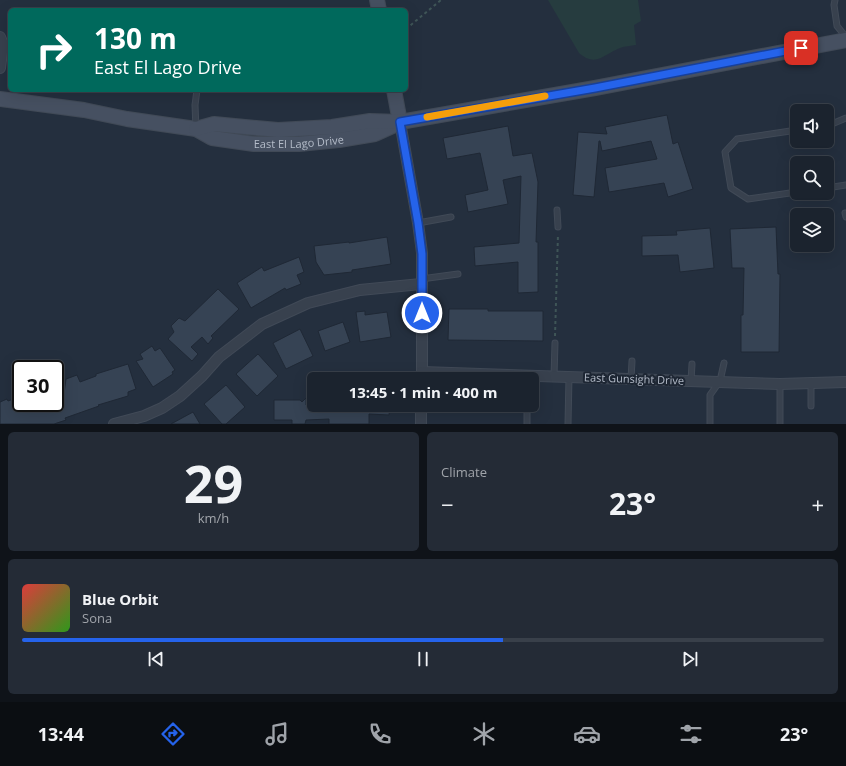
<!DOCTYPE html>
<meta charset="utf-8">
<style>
:root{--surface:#1b232e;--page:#242b36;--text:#f1f3f6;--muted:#a0a4aa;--line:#39404a;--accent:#2563eb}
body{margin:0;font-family:"Open Sans",sans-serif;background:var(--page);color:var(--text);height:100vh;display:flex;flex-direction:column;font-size:15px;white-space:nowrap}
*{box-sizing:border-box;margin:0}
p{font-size:13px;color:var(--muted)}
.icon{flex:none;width:22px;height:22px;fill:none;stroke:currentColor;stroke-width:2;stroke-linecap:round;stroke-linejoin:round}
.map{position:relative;height:424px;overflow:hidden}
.sheet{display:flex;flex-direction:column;gap:8px;padding:8px;background:#0f1319;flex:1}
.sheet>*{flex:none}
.top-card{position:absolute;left:8px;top:8px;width:400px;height:84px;border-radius:6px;box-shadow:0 4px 16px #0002,0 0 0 1px var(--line);background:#00695c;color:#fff;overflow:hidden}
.tools{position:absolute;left:790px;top:104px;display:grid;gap:8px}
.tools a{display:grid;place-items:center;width:44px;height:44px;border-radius:6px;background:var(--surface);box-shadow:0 4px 16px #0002,0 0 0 1px var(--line);font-size:20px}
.speed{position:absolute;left:12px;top:360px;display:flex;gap:8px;font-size:20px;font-weight:700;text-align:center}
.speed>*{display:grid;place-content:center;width:52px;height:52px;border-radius:50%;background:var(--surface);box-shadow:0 4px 16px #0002,0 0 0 1px var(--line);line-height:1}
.speed .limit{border:2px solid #111;border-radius:6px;background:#fff;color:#111}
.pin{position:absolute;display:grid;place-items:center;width:34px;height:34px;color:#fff;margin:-17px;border-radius:8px;box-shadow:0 2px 6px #0006}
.me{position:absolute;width:44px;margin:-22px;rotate:0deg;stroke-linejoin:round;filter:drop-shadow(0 0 3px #0008)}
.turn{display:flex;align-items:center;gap:14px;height:84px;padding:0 20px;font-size:18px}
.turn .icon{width:52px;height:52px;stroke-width:2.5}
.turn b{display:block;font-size:28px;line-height:34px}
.big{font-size:30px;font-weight:700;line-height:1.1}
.sheet .tile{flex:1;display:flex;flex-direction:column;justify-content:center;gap:6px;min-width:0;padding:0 14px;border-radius:6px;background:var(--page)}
.sheet .dial{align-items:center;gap:0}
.dial b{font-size:52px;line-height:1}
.song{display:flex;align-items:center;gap:12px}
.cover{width:48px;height:48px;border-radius:6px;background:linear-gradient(135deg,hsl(0 70% 55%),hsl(110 70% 35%))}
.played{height:4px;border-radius:2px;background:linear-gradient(90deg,var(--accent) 60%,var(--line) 60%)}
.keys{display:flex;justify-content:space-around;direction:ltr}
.heat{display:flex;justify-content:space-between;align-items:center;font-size:22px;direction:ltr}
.sheet .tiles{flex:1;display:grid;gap:8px;grid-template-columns:1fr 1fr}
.tile:last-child{grid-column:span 2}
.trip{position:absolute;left:307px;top:372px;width:232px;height:40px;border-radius:6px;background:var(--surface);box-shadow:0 4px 16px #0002,0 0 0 1px var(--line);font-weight:700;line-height:40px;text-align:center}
.menu{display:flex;height:64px;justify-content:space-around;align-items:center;background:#0b0e12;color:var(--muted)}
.menu .icon{width:28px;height:28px}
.menu .active{color:var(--accent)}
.menu b{font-size:18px;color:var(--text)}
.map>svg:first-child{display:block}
.green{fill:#263c3f}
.building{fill:#364354;stroke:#1f2835}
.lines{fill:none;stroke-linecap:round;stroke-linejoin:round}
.lane-casing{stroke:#414a57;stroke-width:7}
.street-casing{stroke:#414a57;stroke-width:12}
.secondary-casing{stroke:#414a57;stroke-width:16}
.path{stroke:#3f5557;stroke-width:2;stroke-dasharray:3 3;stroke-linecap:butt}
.lane{stroke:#38414e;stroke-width:5}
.street{stroke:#38414e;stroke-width:10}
.secondary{stroke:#465061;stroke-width:14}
.route-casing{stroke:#184099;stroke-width:10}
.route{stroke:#2563eb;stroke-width:7}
.slow{stroke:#f59e0b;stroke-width:7}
.labels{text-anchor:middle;stroke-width:4;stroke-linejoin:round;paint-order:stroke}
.street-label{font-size:11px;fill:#b4bcc9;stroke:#1d2633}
</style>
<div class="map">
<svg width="846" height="424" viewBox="0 0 846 424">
<rect width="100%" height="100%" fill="#242f3e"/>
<path class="green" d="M 548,0 L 638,0 L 641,21 L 634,25 L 636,45 C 631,46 625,46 620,48 C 604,54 596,68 579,53 Z"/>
<g class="building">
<path d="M 667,115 L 673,144 L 678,142 L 693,189 L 668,197 L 664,183 L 609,192 L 605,168 L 657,159 L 651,141 L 602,151 L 600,141 L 599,141 L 594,197 L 573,195 L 578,132 L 607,134 L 605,127 Z"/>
<path d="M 508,126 L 513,156 L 532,153 L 538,182 L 536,242 L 538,242 L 538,292 L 518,293 L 518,262 L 475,266 L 474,247 L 519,243 L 521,176 L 503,180 L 508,204 L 468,212 L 465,195 L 488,190 L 480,153 L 447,159 L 443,138 Z"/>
<path d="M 776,227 L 778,274 L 780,274 L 779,352 L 741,352 L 741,315 L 743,315 L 744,268 L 732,268 L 730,229 Z"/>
<path d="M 710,228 L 714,268 L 680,272 L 678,255 L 642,256 L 642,236 L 677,235 L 676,231 Z"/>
<path d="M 387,237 L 391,264 L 352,270 L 352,272 L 324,275 L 316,262 L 314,246 L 349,242 L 349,243 Z"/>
<path d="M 299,257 L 304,272 L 297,275 L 301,284 L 286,290 L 285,288 L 251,308 L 237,283 L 262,267 L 264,271 Z"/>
<path d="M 218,289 L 239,309 L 211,336 L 213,338 L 208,344 L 202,337 L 191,347 L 198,354 L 192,361 L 168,339 L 174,332 L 171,326 L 179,318 L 185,321 Z"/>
<path d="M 449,309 L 488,309 L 488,311 L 543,311 L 543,341 L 448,340 Z"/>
<path d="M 365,311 L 365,315 L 387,312 L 391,337 L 360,342 L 356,312 Z"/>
<path d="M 343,322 L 350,342 L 325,351 L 318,331 Z"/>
<path d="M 300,329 L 313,356 L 286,369 L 273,343 Z"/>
<path d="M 152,346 L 155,351 L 160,348 L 175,370 L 172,372 L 173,374 L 153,387 L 136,361 L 143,359 L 140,354 Z"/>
<path d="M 258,354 L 278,376 L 257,396 L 236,374 Z"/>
<path d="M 128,364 L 136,389 L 128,392 L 128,396 L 98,405 L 99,406 L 65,418 L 66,420 L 54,424 L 0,424 L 0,402 L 7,399 L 8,401 L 21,396 L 21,403 L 60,403 L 62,408 L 66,379 L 77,375 L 80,382 L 96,376 L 96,374 Z"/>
<path d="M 226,385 L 245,407 L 226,424 L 222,424 L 204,404 Z"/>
<path d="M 306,398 L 306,405 L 390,405 L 389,415 L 369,414 L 369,424 L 329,424 L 329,419 L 306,420 L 305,424 L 292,424 L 292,420 L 274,420 L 274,400 L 300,400 L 302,402 Z"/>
<path d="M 193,412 L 200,424 L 171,424 Z"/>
</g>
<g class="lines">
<g class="lane-casing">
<g id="lane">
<path d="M 835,0 L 834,5 L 837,26 L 846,37"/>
<path d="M 827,126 L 846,118"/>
<path d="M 196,129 L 195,105 L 197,90"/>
<path d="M 797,130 L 737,139 L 725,152 L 731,188 L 748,199 L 797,192"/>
<path d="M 827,188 L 846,185"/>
<path d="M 557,210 L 558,227"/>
<path d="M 845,213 L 846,217"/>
<path d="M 418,223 L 451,217"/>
<path d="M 421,279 L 458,274"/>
<path d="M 554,376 L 555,343"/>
<path d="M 631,379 L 632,361"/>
<path d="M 691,381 L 692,364"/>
<path d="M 527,405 L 527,424"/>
<path d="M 811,406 L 811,383"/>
<path d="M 568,424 L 569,377"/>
<path d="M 710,424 L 710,395 L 720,381 L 724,363"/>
<path d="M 780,424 L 780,384"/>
</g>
</g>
<g class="street-casing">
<g id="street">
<path d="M 0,37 L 3,44 L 0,68"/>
<path d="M 400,122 L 418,223 L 422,253 L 422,379"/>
<path d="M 422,372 L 780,384 L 846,382"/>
<path d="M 114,424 L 144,416 L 162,408 L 180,396 L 202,376 L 219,357 L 262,324 L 308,303 L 360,290 L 421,284"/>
<path d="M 421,424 L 421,405"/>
</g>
</g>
<g class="secondary-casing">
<g id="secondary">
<path d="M 377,0 L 379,10"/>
<path d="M 394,90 L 400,122"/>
<path id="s1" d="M 0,99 L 84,110 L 127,119 L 196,129 L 212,138 L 254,144 L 299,144 L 339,140 L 375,134 L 397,124"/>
<path d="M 196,129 L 214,124 L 278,130 L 332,127 L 370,121 L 400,122 L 595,88 L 846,40"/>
</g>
</g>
<g class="path">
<path d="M 406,29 L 441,0"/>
<path d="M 555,336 L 558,234"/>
</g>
<use href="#lane" class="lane"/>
<use href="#street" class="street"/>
<use href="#secondary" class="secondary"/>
</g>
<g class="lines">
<g class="route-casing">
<path id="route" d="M 422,313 L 422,254 L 418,223 L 400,122 L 595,88 L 801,48"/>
</g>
<use href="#route" class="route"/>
<path class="slow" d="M 427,117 L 545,96"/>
</g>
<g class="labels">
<g class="street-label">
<text dy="4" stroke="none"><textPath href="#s1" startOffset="304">East El Lago Drive</textPath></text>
<text transform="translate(634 379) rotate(2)" y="4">East Gunsight Drive</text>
</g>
</g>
</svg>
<div class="tools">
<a><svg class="icon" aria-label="sound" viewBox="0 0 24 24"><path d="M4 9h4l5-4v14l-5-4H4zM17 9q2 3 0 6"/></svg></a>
<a><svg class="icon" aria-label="search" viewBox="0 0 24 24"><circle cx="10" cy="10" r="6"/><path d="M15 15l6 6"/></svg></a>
<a><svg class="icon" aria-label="layers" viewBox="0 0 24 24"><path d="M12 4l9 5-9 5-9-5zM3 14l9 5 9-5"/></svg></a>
</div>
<div class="speed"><div class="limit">30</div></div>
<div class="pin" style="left:801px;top:48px;background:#d93025"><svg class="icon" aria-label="arrive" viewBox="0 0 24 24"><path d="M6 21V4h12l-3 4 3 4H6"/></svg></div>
<svg class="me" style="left:422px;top:313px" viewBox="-20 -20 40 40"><circle r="17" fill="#2563eb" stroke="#fff" stroke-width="3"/><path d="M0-11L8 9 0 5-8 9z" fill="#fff"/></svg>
<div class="trip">13:45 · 1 min · 400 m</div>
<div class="top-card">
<div class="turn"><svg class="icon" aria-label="right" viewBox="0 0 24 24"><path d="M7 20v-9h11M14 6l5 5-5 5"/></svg><div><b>130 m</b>East El Lago Drive</div></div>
</div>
</div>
<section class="sheet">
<div class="tiles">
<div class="tile dial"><b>29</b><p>km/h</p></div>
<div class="tile"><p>Climate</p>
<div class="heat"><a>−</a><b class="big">23°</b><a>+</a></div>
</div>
<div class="tile">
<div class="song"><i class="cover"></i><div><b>Blue Orbit</b><p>Sona</p></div></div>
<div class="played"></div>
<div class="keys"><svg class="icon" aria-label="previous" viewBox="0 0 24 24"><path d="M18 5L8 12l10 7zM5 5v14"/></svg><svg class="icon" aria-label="pause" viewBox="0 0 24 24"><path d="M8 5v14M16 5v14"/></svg><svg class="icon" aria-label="next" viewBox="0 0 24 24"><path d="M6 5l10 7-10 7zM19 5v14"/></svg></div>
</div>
</div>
</section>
<nav class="menu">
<b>13:44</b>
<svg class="icon active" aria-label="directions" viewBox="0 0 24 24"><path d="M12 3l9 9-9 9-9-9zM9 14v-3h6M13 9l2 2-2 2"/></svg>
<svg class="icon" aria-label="music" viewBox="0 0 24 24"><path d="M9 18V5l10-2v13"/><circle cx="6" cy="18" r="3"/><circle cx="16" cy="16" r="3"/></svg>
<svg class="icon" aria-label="phone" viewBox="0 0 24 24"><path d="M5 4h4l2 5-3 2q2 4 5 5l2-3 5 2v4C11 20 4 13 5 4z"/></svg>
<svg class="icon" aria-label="climate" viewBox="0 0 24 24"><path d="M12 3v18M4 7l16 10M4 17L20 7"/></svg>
<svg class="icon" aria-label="car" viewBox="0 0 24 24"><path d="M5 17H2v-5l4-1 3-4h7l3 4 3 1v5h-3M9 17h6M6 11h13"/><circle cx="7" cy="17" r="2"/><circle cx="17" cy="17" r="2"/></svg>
<svg class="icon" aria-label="filters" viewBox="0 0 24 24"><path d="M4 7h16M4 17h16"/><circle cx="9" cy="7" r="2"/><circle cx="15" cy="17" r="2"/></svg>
<b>23°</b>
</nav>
